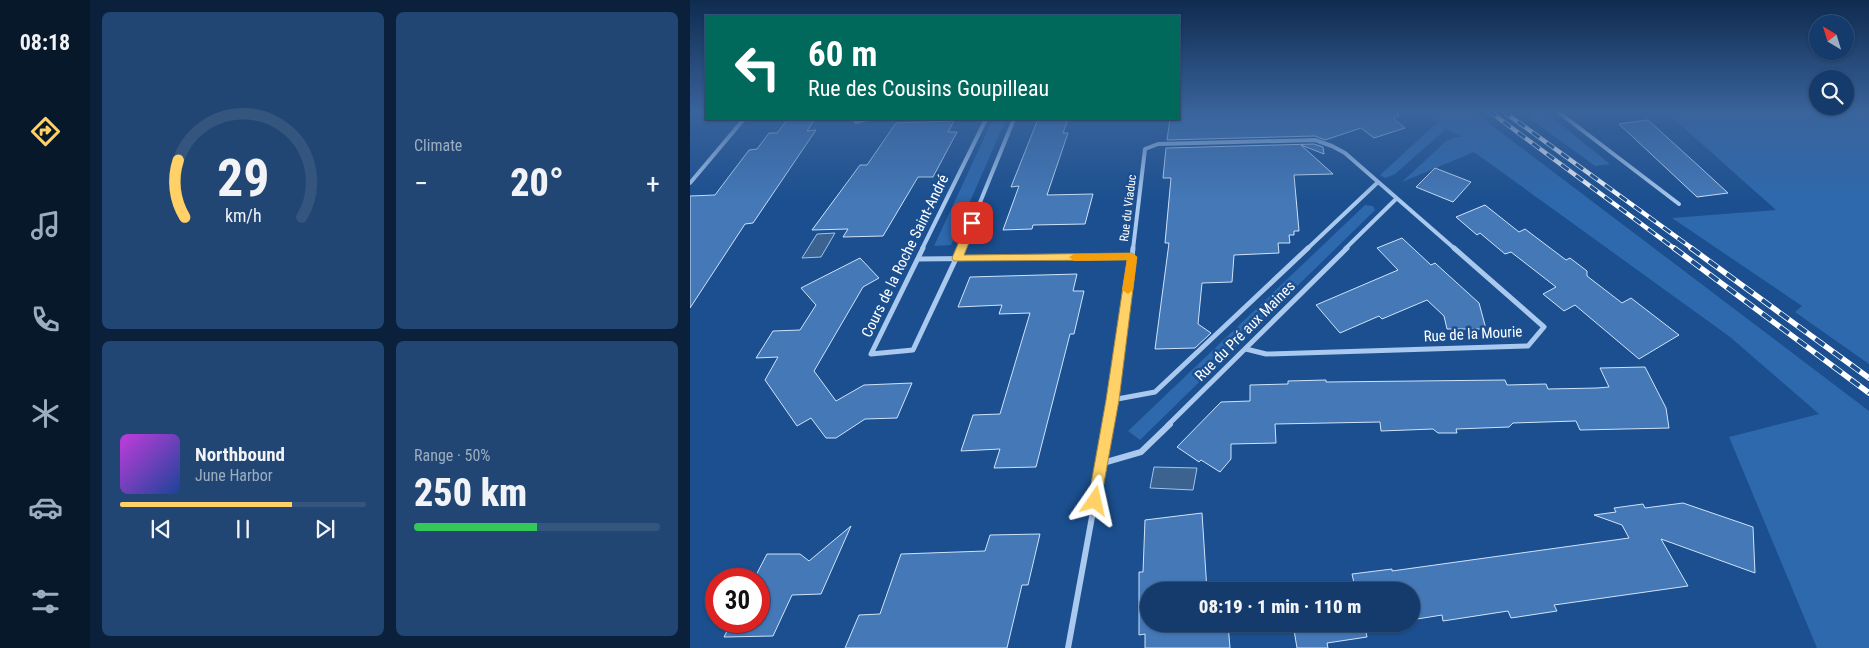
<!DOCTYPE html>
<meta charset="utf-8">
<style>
:root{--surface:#143b6b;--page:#214673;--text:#f1f3f6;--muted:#9dadc1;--line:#33557e;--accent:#ffd166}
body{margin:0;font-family:"Roboto Condensed",sans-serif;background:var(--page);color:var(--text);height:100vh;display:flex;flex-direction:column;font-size:19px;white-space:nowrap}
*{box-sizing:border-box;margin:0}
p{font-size:16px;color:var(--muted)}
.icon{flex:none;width:28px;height:28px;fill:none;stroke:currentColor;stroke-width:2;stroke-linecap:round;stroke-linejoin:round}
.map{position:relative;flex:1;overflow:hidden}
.details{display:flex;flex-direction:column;gap:12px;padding:12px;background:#0b203b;width:600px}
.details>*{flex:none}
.top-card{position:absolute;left:15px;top:15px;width:475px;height:105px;border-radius:0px;box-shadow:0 1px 4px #0004,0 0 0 1px var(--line);background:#00695c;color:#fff;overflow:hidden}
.needle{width:32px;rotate:322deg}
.controls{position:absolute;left:1119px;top:15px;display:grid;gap:10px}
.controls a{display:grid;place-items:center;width:45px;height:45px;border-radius:50%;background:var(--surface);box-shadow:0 1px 4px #0004,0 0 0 1px var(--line);font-size:25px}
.speed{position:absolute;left:15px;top:568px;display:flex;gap:10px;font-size:25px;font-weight:700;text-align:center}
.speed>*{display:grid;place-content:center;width:65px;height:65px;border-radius:50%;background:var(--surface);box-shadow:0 1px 4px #0004,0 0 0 1px var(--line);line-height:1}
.speed .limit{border:8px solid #d22;background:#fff;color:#111}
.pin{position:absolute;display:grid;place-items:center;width:42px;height:42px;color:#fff;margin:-21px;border-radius:10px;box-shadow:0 2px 8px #0006}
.me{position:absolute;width:55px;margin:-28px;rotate:11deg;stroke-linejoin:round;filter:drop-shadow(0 0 4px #0008)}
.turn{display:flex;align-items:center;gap:18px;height:105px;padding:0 20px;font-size:22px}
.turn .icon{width:65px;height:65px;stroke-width:2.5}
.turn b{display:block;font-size:35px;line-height:42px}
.big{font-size:38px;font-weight:800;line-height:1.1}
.details .tile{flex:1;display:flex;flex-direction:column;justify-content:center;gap:8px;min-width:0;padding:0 18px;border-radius:8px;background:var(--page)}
.details .dial{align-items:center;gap:0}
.dial svg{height:130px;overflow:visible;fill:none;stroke:var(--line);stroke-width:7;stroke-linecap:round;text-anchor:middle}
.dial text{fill:var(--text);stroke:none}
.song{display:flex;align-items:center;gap:15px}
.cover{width:60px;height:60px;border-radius:8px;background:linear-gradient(135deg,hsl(290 70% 55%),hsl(220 70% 35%))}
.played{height:5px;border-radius:2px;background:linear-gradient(90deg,var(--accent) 70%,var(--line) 70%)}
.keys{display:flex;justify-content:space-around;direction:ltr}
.heat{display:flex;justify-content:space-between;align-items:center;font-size:28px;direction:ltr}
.charge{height:8px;border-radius:4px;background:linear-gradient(90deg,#34c759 50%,var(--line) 0)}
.details .tiles{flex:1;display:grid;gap:12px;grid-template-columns:repeat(2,1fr)}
.trip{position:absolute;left:450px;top:582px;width:280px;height:50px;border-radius:25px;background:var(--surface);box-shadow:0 1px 4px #0004,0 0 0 1px var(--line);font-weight:800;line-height:50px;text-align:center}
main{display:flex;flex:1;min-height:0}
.tabs{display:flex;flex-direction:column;width:90px;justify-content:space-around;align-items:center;background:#08182b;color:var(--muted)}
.tabs .icon{width:35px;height:35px}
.tabs .selected{color:var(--accent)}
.tabs b{font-size:22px;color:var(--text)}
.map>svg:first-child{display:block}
.green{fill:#2e69ad}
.water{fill:#3c6290;stroke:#9cc4f0}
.building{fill:#4478b7;stroke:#cfe3fa}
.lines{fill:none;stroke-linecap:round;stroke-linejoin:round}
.minor-far2{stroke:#a9c9ee;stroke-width:4}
.minor-far1{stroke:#a9c9ee;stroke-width:5}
.minor{stroke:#a9c9ee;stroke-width:6}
.rail-far1-casing{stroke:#fff;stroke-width:4.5}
.rail-casing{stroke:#fff;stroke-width:5.5}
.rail-far1{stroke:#1b4f8f;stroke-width:3;stroke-dasharray:9;stroke-linecap:butt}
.rail{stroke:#1b4f8f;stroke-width:4;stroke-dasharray:11;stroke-linecap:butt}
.route{fill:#ffd166;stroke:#a68842}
.slow{fill:#f59e0b}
.labels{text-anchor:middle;stroke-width:5;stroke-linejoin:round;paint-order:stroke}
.far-street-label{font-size:12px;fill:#fff;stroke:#1b4f8f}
.street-label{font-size:15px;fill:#fff;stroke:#1b4f8f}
</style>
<main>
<nav class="tabs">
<b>08:18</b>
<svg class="icon selected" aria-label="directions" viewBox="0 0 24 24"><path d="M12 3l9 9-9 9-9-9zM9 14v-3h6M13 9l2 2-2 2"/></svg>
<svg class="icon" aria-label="music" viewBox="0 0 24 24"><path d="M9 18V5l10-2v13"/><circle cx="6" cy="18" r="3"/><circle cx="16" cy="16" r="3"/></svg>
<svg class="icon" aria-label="phone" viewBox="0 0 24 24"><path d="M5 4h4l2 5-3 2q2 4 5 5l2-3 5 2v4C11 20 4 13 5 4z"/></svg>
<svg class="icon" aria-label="climate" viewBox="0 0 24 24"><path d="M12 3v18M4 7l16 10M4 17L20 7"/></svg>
<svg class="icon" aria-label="car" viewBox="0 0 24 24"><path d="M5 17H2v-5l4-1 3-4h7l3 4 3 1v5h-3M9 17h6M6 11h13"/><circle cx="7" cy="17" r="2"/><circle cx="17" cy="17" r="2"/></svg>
<svg class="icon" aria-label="filters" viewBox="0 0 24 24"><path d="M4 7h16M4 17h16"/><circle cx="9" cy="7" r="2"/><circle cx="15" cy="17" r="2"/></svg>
</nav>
<section class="details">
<div class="tiles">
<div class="tile dial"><svg viewBox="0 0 100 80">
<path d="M14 69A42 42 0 1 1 86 69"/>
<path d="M14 69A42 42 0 0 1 10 34" stroke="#ffd166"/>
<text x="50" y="56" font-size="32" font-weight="700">29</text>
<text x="50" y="72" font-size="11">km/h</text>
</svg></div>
<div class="tile"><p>Climate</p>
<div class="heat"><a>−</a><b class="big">20°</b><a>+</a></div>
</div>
<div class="tile">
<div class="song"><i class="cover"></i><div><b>Northbound</b><p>June Harbor</p></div></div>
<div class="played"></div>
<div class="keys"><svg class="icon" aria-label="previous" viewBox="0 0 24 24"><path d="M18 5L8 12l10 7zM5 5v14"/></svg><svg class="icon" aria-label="pause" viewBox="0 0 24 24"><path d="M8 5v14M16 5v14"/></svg><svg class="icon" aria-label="next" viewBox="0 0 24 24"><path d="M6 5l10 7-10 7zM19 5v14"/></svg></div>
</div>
<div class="tile"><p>Range · 50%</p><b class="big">250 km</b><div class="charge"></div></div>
</div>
</section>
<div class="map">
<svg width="1179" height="648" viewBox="0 0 1179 648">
<rect width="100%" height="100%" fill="#1b4f8f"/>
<g class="green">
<path d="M 732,111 L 783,111 L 1179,411 L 1179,648 L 1127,648 L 1039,437 L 1129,414 L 1040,337 L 784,152 L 712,182 L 756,141 L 765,137 L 772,137 L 756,129 L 705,174 L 695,178 L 690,175 L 748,122 Z"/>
<path d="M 830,111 L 854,111 L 920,164 L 905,166 Z"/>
<path d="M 975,111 L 1179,111 L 1179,364 L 1105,312 L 1112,306 L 982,218 L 1086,210 Z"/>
<path d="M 303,119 L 316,119 L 261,245 L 244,246 Z"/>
<path d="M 675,205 L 683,206 L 685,210 L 450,440 L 438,431 Z"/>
</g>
<g class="water">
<path d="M 145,233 L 131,257 L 112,258 L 127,234 Z"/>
<path d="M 464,467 L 507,468 L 503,490 L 460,488 Z"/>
</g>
<g class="building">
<path d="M 513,111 L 708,111 L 709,116 L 703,118 L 715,128 L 684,138 L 671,128 L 635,140 L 625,136 L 477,140 L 480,119 L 489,119 L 489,113 Z"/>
<path d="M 98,119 L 125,119 L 117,131 L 126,130 L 63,223 L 55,224 L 0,308 L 0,196 L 25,195 L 59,150 L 67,149 L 79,133 L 87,133 Z"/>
<path d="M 348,119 L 378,119 L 373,133 L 378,133 L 357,195 L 403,194 L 395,224 L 343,225 L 342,229 L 313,230 L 329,186 L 321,187 Z"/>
<path d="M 958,120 L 1012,169 L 1038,193 L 1007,197 L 929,124 Z"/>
<path d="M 264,121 L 258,132 L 267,132 L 243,177 L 228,177 L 193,236 L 153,237 L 158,229 L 122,230 L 170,165 L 177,165 L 206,123 Z"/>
<path d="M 624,144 L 633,147 L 634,154 L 611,145 L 643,174 L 604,175 L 609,231 L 604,231 L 604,235 L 599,235 L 600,243 L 588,243 L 589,253 L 544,255 L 542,282 L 512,283 L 508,324 L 521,333 L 505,348 L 465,349 L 479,243 L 475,243 L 481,178 L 473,178 L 476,148 Z"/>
<path d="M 745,168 L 781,182 L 763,202 L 726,187 Z"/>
<path d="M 795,205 L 829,232 L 835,229 L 876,260 L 880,258 L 897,271 L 897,276 L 932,303 L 941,298 L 989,335 L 949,359 L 885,305 L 874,311 L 853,294 L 866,287 L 821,252 L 815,254 L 790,233 L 787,235 L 766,217 Z"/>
<path d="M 712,238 L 741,265 L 745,263 L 789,303 L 796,329 L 757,329 L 754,316 L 737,300 L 692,319 L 689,316 L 650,333 L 626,305 L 708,270 L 687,248 Z"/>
<path d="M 170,258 L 189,278 L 173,287 L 124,371 L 146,401 L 174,385 L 222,383 L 207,418 L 175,419 L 146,438 L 136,438 L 121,418 L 107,426 L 75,380 L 88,357 L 66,358 L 83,331 L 110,330 L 126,305 L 111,288 Z"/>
<path d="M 387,274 L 383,291 L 394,291 L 384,334 L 380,334 L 346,467 L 304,468 L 310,449 L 271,451 L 283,415 L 310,414 L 340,313 L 309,314 L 312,305 L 268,307 L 280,277 Z"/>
<path d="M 955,367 L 976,408 L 979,428 L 890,430 L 886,421 L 823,423 L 819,427 L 766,429 L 767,433 L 748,433 L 743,429 L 691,431 L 690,422 L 585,424 L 586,443 L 541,444 L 541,459 L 530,472 L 511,460 L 509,462 L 487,447 L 531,402 L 560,401 L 560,385 L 598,384 L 598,381 L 636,380 L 636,382 L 815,380 L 817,385 L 856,384 L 858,389 L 907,388 L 919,387 L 910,368 Z"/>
<path d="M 993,503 L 1063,527 L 1065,573 L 971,539 L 998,586 L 864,605 L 867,611 L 821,618 L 818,611 L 753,621 L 752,615 L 721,620 L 721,591 L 605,591 L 664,583 L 662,574 L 702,569 L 702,571 L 939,538 L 932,525 L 904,515 L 926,512 L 924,508 L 953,504 L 955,508 Z"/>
<path d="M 512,513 L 517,591 L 459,591 L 459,624 L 538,624 L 540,648 L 455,648 L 455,634 L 449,635 L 449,572 L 453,572 L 455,520 Z"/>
<path d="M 161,526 L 131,594 L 102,595 L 83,636 L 34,637 L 42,621 L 69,621 L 69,579 L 64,579 L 77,554 L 110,554 L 119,561 Z"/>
<path d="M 350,534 L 338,585 L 332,585 L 317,648 L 155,648 L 169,615 L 190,614 L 211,554 L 295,551 L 300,535 Z"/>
<path d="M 603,624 L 694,624 L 675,627 L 677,637 L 637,643 L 638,648 L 607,648 Z"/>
</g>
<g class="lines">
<g class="minor-far2">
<path d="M 867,111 L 989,204"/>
<path d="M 166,122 L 178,119"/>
<path d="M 0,183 L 54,119"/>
<path d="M 232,249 L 296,119"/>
<path d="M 271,249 L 324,119"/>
<path d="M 443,249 L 455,149 L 468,144 L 625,140 L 642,146 L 655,153 L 765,249"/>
<path d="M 617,249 L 687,183"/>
<path d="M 655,249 L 706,199"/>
</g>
<g class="minor-far1">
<path d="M 233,248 L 181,354 L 223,350 L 271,248"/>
<path d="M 442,257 L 443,248"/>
<path d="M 228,259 L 442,257 L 418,425"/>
<path d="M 556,349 L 576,354 L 838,346 L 854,327 L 764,248"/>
<path d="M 422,400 L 465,392 L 618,248"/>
<path d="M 478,425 L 657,248"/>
</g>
<g class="minor">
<path d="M 413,463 L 451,452 L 480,424"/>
<path d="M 378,648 L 419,424"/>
</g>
<g class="rail-far1-casing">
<g id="rail-far1">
<path d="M 799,111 L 985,249"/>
<path d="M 813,111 L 1003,249"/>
</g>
</g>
<g class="rail-casing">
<g id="rail">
<path d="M 984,248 L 1179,393"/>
<path d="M 1001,248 L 1179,378"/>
</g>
</g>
<use href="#rail-far1" class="rail-far1"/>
<use href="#rail" class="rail"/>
</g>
<linearGradient id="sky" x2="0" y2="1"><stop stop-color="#0f2b4f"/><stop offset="0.55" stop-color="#39639b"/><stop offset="1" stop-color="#39639b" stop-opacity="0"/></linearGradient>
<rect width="1179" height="202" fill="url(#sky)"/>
<path class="route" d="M 282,220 L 287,223 L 274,255 L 442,253 L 447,257 L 429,400 L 410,505 L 405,507 L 400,505 L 398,501 L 416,400 L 437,260 L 264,261 L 262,258 L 277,223 Z"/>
<path class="slow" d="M 442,253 L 447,257 L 443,290 L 438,294 L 432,290 L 437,260 L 384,261 L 379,257 L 384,254 Z"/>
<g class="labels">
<g class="far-street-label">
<text transform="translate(438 208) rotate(-83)" y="4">Rue du Viaduc</text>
</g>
<g class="street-label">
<text transform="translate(215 256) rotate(-64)" y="5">Cours de la Roche Saint-André</text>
<text transform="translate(555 331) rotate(-45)" y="5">Rue du Pré aux Maines</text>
<text transform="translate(783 334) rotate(-3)" y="5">Rue de la Mourie</text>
</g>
</g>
</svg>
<div class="controls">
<a><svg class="needle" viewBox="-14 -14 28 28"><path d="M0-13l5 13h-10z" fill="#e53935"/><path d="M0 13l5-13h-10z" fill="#9dadc1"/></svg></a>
<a><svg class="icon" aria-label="search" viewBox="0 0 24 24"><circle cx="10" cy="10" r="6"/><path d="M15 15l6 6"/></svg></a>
</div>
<div class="speed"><div class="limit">30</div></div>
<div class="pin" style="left:282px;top:223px;background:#d93025"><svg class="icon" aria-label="arrive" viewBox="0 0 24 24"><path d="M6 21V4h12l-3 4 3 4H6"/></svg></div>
<svg class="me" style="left:405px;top:501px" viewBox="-20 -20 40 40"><path d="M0-17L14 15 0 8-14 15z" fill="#ffd166" stroke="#fff" stroke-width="4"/></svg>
<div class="trip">08:19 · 1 min · 110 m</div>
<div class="top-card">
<div class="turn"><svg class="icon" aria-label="left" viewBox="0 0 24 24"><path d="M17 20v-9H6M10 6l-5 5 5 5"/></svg><div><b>60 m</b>Rue des Cousins Goupilleau</div></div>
</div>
</div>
</main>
